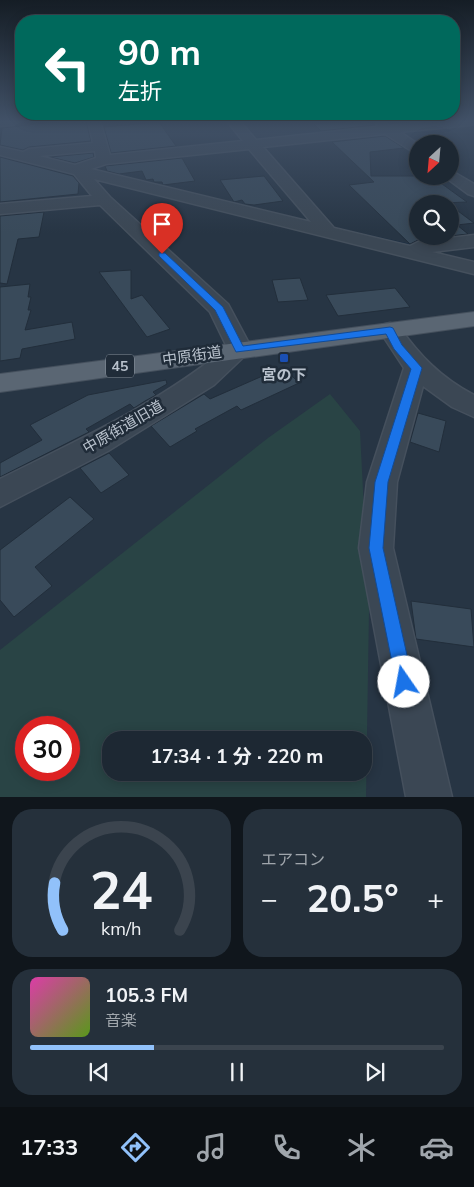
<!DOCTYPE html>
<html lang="ja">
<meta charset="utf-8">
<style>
:root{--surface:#1d2833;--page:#25303b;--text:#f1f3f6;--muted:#a0a6ac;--line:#3b444e;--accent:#91c1fa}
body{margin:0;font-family:Mulish,"Noto Sans JP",sans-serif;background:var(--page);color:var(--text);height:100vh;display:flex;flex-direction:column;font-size:19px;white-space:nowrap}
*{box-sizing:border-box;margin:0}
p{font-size:16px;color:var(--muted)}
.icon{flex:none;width:28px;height:28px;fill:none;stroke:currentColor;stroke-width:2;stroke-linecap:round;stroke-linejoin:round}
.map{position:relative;height:797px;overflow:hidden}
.drawer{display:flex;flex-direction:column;gap:12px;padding:12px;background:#10161c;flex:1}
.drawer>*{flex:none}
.guide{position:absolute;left:15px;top:15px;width:445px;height:105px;border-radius:20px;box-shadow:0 2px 12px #0003,0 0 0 1px var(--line);background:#00695c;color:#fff;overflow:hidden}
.needle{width:32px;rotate:206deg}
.controls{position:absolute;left:409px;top:135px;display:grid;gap:10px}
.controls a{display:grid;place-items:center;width:50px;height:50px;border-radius:50%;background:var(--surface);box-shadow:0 2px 12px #0003,0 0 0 1px var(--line);font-size:25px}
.speed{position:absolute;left:15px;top:716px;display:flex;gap:10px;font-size:25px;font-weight:700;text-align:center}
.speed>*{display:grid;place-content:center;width:65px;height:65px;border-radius:50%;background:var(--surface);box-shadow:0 2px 12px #0003,0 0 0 1px var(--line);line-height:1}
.speed .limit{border:8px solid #d22;background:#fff;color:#111}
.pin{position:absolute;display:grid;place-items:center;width:42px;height:42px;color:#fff;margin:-51px -21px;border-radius:50% 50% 50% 0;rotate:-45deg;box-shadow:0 0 5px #0007}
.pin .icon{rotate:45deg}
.me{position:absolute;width:55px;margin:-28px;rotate:348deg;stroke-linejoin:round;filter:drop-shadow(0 0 4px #0008)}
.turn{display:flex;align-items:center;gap:18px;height:105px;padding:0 20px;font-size:22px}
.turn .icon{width:65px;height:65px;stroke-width:2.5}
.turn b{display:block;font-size:35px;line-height:42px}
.big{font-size:38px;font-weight:700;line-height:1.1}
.drawer .tile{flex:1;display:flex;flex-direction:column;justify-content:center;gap:8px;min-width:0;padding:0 18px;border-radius:20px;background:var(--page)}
.drawer .dial{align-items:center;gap:0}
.dial svg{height:130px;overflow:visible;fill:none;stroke:var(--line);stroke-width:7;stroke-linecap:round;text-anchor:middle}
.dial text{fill:var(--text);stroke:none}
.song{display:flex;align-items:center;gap:15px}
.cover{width:60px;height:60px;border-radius:8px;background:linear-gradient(135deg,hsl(320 70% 55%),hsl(90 70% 35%))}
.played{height:5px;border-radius:2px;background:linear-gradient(90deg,var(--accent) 30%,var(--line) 30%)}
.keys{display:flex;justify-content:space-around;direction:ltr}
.heat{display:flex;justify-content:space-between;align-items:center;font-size:28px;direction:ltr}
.drawer .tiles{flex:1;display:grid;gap:12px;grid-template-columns:1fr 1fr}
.tile:last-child{grid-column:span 2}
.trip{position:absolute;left:102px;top:731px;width:270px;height:50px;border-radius:20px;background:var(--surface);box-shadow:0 2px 12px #0003,0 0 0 1px var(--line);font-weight:700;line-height:50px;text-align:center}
.menu{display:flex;height:80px;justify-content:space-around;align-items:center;background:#0c1014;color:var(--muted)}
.menu .icon{width:35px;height:35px}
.menu .active{color:var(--accent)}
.menu b{font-size:22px;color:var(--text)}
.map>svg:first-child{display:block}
.green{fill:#294445;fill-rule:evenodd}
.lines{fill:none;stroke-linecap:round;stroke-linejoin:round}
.stream{fill:#192d43;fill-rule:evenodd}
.building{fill:#394a5a;stroke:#222e3b}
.minor-casing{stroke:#45505d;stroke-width:3}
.major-casing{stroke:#45505d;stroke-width:2}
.minor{fill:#3b4754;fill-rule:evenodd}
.major{fill:#5a6673;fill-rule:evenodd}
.route{fill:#1a73e8;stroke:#114b97}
.transit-dot{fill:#1a4fb4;stroke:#202c39;stroke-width:2}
.labels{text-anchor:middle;stroke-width:5;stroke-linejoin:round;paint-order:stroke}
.shield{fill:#202c39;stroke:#8b95a1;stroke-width:1}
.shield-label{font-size:14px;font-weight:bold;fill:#b9c2cd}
.street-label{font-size:15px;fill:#b9c2cd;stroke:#202c39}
.poi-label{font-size:15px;font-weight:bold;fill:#b9c2cd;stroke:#202c39}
</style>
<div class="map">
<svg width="474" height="797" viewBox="0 0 474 797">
<rect width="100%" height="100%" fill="#273544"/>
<path class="green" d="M 330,394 L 360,431 L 369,609 L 366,797 L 0,797 L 0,650 L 268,438 ZM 26,728 L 69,728 L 69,770 L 26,770 ZM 111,740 L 364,740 L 364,772 L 111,772 Z"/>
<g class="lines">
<path class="stream" d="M 286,216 L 415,245 L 418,247 L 415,249 L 286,218 Z"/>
</g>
<g class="building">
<path d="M 63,121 L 86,121 L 91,141 L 29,147 L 23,150 L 0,145 L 2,128 Z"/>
<path d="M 351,121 L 369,121 L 374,125 L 321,131 L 314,124 Z"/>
<path d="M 159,122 L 176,146 L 111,153 L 104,127 Z"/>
<path d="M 385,136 L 404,148 L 370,152 L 371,176 L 431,176 L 467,202 L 418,204 L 418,236 L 449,236 L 418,240 L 410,244 L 349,185 L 374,182 L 332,142 Z"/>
<path d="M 93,153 L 94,157 L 75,163 L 50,157 Z"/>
<path d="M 0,157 L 73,176 L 79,183 L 78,194 L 0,202 Z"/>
<path d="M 182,158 L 195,181 L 163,185 L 162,182 L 154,182 L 153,179 L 146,180 L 142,171 L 119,174 L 107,171 L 105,166 Z"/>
<path d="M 264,176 L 283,201 L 254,205 L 245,204 L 242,200 L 234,202 L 220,180 Z"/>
<path d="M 450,205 L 474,223 L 457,225 L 468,234 L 450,236 Z"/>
<path d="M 44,212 L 39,237 L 18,239 L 7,284 L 0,283 L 0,216 Z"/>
<path d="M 131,270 L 131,299 L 142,295 L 170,329 L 147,337 L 99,272 Z"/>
<path d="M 300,278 L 308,300 L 278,302 L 272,280 Z"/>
<path d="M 30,284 L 28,297 L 31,297 L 28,310 L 31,310 L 25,330 L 72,322 L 75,339 L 22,349 L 20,358 L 0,361 L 0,287 Z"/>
<path d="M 395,288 L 410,307 L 338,316 L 326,295 Z"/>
<path d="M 283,367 L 299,383 L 241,410 L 237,406 L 195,429 L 197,431 L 170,447 L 151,426 L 204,394 L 210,399 Z"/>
<path d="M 166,380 L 167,384 L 153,392 L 156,395 L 145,401 L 134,408 L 130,404 L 86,429 L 89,432 L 0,477 L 0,463 L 42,440 L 30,425 L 88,395 Z"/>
<path d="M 418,413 L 446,421 L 439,452 L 410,442 Z"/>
<path d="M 109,453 L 129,475 L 101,493 L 80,468 Z"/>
<path d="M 70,497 L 94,519 L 35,567 L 52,586 L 14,617 L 0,600 L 0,550 Z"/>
<path d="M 411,601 L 471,609 L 474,647 L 416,639 Z"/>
</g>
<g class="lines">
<g class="minor-casing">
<g id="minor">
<path d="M 0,121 L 19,121 L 13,125 L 0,126 Z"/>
<path d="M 88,121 L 100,121 L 110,155 L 243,141 L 227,121 L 240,121 L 256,140 L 376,127 L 377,122 L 381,121 L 390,126 L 433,121 L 474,121 L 474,124 L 470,125 L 400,132 L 418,144 L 418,155 L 385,134 L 263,147 L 334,228 L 410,246 L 418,242 L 474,235 L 474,247 L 432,252 L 474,262 L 474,274 L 94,179 L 110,197 L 228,304 L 252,349 L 214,385 L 108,451 L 0,507 L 0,479 C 78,440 160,403 227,347 L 210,312 L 100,205 L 0,214 L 0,204 L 92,196 L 74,174 L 0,155 L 0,147 L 23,152 L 29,149 L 93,143 ZM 249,149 L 311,222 L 91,169 L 106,164 ZM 95,151 L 96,158 L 75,165 L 39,156 Z"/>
<path d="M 450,170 L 474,184 L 474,196 L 468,194 L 445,177 L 450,176 Z"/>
<path d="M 390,323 L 398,325 C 419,355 441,378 474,395 L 474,417 L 452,407 L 423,386 L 397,482 L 393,548 L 452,797 L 406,797 L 359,548 L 367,482 L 404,368 L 379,330 L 382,325 Z"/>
</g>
</g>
<g class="major-casing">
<path id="major" d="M 474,312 L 474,326 L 0,392 L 0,374 Z"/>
</g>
<use href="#minor" class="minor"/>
<use href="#major" class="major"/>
</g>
<linearGradient id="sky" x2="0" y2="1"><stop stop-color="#151d25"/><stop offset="0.52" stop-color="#415167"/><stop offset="1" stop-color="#415167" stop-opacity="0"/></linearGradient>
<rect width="474" height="233" fill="url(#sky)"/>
<path class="route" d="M 159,253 L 165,253 L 223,307 L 243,346 L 390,327 L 393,328 L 402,345 L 422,368 L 388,482 L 383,548 L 413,682 L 411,688 L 404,691 L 398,688 L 396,682 L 369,548 L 375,482 L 411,369 L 394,349 L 386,334 L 236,352 L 215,310 L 159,256 Z"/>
<rect class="transit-dot" x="279" y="353" width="10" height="10" rx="2.5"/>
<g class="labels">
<rect class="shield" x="106" y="354.5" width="28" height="23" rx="4"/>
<g class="shield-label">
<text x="120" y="371">45</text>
</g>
<g class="street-label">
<text transform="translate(192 356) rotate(-8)" y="5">中原街道</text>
<text transform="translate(123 427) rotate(-30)" y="5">中原街道旧道</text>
</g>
<g class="poi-label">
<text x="284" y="380">宮の下</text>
</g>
</g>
</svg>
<div class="controls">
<a><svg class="needle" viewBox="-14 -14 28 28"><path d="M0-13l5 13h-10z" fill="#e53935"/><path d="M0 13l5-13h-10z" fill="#a0a6ac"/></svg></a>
<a><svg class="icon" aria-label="search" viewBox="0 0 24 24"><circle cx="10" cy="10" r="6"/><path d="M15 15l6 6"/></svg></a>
</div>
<div class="speed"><div class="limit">30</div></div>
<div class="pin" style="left:162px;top:254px;background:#d93025"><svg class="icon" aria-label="arrive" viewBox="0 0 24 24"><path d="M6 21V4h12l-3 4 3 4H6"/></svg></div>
<svg class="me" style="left:404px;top:682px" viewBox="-20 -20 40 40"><circle r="19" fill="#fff"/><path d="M0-13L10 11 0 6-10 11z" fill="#1a73e8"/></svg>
<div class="trip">17:34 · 1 分 · 220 m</div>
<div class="guide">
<div class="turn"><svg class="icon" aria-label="left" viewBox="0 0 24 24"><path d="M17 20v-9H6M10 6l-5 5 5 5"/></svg><div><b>90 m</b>左折</div></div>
</div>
</div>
<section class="drawer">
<div class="tiles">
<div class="tile dial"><svg viewBox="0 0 100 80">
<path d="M14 69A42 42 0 1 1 86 69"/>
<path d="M14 69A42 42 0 0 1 9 40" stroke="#91c1fa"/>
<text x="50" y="56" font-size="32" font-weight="700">24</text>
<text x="50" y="72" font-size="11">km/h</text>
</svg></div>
<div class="tile"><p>エアコン</p>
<div class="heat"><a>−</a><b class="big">20.5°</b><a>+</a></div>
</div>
<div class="tile">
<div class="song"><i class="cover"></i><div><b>105.3 FM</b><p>音楽</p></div></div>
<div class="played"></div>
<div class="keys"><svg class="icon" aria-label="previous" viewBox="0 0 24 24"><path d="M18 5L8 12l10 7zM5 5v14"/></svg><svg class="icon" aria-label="pause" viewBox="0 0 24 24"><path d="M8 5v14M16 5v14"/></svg><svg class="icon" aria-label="next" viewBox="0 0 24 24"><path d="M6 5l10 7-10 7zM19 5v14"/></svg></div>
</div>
</div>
</section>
<nav class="menu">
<b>17:33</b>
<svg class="icon active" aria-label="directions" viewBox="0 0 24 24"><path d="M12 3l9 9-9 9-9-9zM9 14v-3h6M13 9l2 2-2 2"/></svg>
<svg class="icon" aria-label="music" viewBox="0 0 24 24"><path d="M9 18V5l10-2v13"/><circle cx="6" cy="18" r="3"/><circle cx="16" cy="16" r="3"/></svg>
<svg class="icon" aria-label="phone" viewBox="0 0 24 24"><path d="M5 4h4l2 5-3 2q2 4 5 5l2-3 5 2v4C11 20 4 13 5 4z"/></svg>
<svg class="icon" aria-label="climate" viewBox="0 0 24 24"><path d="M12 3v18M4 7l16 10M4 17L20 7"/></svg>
<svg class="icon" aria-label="car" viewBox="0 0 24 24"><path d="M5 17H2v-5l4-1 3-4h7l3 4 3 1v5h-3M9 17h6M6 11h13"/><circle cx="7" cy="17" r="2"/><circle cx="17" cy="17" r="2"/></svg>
</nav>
